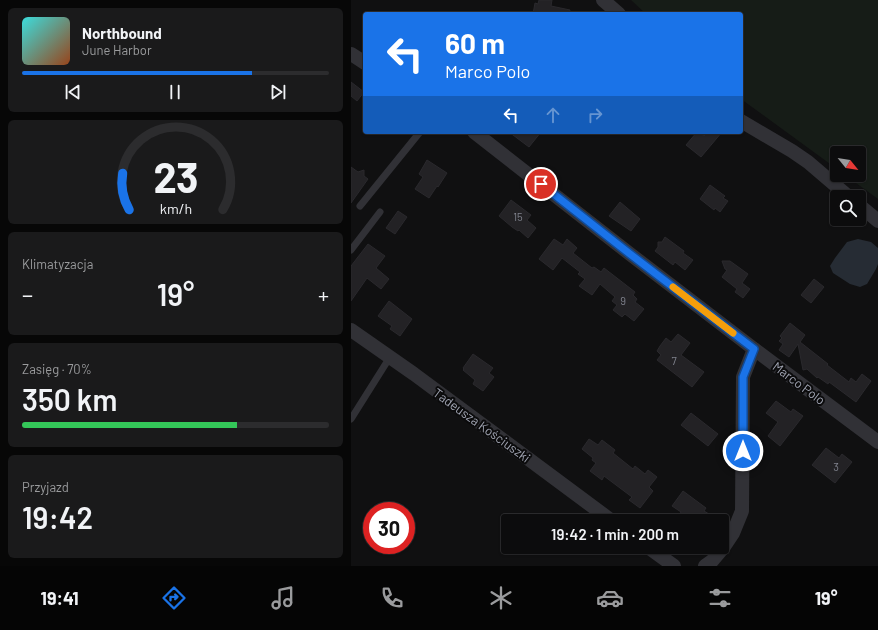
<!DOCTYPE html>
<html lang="pl">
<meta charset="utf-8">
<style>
:root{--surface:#0c0c0d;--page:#1a1a1b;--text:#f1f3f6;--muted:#9a9b9d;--line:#2c2c2e;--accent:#1a73e8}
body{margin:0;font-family:Barlow,sans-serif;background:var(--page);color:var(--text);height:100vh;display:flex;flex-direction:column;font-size:15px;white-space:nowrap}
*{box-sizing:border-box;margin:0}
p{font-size:13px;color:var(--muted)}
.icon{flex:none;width:22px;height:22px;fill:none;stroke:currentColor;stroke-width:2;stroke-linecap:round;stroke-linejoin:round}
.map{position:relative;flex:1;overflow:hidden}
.drawer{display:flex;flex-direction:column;gap:8px;padding:8px;background:#070707;width:351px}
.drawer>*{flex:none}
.top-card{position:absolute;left:12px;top:12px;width:380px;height:122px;border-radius:4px;box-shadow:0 1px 3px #0004,0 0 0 1px var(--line);background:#1a73e8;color:#fff;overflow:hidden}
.needle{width:26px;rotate:120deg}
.fabs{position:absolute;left:479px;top:146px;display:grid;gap:8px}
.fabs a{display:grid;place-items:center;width:36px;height:36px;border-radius:4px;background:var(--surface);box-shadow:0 1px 3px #0004,0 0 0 1px var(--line);font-size:20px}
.speed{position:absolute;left:12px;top:502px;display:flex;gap:8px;font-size:20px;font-weight:700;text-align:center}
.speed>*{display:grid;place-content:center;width:52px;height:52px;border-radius:50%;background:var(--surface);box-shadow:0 1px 3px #0004,0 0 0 1px var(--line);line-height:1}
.speed .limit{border:6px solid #d22;background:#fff;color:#111}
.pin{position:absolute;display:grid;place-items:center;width:34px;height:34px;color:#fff;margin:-17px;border:2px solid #fff;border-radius:50%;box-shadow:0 1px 4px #0007}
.me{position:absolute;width:44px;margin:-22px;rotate:0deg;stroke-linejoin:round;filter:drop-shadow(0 0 3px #0008)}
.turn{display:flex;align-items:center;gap:14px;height:84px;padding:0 16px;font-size:18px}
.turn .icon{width:52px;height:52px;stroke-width:2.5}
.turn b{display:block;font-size:28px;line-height:34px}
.lanes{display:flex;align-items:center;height:38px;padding:0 16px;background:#0003;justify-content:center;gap:20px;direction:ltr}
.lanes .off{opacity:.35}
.big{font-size:30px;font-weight:600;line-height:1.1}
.drawer .tile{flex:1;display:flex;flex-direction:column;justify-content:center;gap:6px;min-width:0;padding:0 14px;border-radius:6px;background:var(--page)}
.drawer .dial{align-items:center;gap:0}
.dial svg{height:104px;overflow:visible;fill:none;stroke:var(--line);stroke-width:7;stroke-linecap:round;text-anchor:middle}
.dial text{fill:var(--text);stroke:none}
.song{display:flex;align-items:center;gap:12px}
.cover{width:48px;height:48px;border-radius:6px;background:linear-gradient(135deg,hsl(180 70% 55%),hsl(20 70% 35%))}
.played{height:4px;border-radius:2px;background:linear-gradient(90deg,var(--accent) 75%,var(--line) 75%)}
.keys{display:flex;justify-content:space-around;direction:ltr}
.heat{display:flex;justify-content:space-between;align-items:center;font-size:22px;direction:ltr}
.charge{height:6px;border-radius:3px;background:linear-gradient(90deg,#34c759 70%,var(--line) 0)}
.trip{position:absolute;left:150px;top:514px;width:228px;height:40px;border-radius:4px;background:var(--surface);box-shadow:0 1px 3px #0004,0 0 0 1px var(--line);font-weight:600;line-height:40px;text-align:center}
.menu{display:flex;height:64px;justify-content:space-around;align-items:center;background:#050505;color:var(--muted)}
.menu .icon{width:28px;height:28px}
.menu .on{color:var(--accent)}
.menu b{font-size:18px;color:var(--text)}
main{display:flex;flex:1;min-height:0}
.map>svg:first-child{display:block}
.green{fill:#161c17}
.water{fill:#262c34}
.building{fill:#232225;stroke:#2a292d}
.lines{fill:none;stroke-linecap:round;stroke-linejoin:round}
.lane{stroke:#313136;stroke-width:7}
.street{stroke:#313136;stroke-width:14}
.route-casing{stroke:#114b97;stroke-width:10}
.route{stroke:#1a73e8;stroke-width:7}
.slow{stroke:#f59e0b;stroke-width:7}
.labels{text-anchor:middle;stroke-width:4;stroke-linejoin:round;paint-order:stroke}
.number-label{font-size:11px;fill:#80838e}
.street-label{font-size:13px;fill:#a0a4b2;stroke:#0b0b0c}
</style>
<main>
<section class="drawer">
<div class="tile">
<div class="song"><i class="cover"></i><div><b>Northbound</b><p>June Harbor</p></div></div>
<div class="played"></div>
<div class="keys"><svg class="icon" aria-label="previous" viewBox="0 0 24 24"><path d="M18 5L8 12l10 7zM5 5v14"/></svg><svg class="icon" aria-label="pause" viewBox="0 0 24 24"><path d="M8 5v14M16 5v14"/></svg><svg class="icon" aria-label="next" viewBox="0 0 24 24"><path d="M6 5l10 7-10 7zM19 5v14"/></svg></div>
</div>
<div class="tile dial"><svg viewBox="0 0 100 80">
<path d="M14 69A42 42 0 1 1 86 69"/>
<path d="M14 69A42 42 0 0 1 9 41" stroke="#1a73e8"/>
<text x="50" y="56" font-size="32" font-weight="700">23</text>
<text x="50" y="72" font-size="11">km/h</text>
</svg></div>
<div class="tile"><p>Klimatyzacja</p>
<div class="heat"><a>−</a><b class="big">19°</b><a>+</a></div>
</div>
<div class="tile"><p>Zasięg · 70%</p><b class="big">350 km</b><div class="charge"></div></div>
<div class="tile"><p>Przyjazd</p><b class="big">19:42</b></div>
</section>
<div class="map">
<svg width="527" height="566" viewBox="0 0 527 566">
<rect width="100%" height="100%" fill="#101011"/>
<path class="green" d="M 280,0 L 527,0 L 527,199 L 494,175 L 508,175 L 508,153 L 486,153 L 486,169 L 390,99 L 390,14 L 295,14 Z"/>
<path class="water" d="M 507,239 L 520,242 L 527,248 L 527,264 L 525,269 L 516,284 L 509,287 L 499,284 L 482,273 L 479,266 L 484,258 L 496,242 Z"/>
<g class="building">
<path d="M 188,0 L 201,0 L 200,6 L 219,10 L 218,14 L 182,14 L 184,3 L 187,4 Z"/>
<path d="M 0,82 L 13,92 L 6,101 L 0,96 Z"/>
<path d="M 158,132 L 190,132 L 178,147 Z"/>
<path d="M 346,132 L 348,132 L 353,136 L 357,132 L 371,132 L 350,157 L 335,145 Z"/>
<path d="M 76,160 L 96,173 L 87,187 L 86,186 L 78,198 L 64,189 L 72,177 L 68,174 Z"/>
<path d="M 0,167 L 7,172 L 13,170 L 13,176 L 17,179 L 0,203 Z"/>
<path d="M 359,185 L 374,196 L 372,198 L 377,201 L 369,212 L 364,208 L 363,210 L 349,199 Z"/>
<path d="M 160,200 L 180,215 L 176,220 L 185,228 L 177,238 L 168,230 L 167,231 L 161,227 L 148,216 Z"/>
<path d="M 269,202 L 289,219 L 280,231 L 258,216 Z"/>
<path d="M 47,211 L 56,217 L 44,234 L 35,228 Z"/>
<path d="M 314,237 L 333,251 L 332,253 L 342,260 L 334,270 L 324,262 L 322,265 L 304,251 L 307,247 L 307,242 L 311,242 Z"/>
<path d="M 203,239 L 212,245 L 216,239 L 226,248 L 222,253 L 241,268 L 243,267 L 250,272 L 253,268 L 284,292 L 282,295 L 286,299 L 284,302 L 293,309 L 283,321 L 274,314 L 271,317 L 262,310 L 266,305 L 261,301 L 264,297 L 249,284 L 241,295 L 228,286 L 234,279 L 227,274 L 229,272 L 211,258 L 202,270 L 188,259 Z"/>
<path d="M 17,244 L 34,256 L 25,268 L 38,279 L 30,289 L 16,278 L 0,301 L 0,266 Z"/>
<path d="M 371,261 L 379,261 L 397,274 L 391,283 L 399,289 L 392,298 L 384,292 L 386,289 L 371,277 L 376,270 L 374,269 Z"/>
<path d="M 463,279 L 473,287 L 460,303 L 450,295 Z"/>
<path d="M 38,301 L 61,319 L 49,336 L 39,329 L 41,326 L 27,316 Z"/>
<path d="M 439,323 L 454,335 L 449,342 L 477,364 L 476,365 L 498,382 L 500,378 L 505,382 L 511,374 L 520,381 L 505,402 L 478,382 L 477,384 L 467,377 L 466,378 L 456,369 L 452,370 L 447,344 L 438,357 L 428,350 L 432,344 L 428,341 L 431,338 L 429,336 Z"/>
<path d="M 327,334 L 339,343 L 330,355 L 353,372 L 341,387 L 306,360 L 310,355 L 306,351 L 309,346 L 315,338 L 320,342 Z"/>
<path d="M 122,354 L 142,368 L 138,373 L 143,377 L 132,391 L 122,384 L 124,380 L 112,370 L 113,369 L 112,368 Z"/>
<path d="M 425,401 L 440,412 L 442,409 L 452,416 L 429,446 L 417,436 L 427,422 L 415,413 Z"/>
<path d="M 340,413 L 367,434 L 357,446 L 330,425 Z"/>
<path d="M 238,439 L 247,445 L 251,440 L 264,450 L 262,453 L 282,469 L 284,466 L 294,474 L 297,470 L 306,477 L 298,487 L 302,491 L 289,508 L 278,500 L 281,497 L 253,476 L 251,480 L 239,471 L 245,463 L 241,460 L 242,458 L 231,449 Z"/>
<path d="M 475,448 L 488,458 L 491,454 L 501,462 L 484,483 L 461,465 Z"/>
<path d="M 332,491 L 355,508 L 353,511 L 358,514 L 352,521 L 336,521 L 328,515 L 330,512 L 321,506 Z"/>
</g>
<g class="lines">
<g class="lane">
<path d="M 9,206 L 69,132"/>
<path d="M 0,250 L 29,212"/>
<path d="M 0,419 L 39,357"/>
</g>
<g class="street">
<path d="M 252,0 L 268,14"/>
<path d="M 0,54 L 14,63"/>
<path d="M 390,121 L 441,151 L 457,162 L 498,197"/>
<path d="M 123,132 L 279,254 L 403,349 L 527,442"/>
<path d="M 508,205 L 527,221"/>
<path d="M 0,330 L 63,374 L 261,521"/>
<path d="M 297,547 L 323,566"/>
<path d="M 354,566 L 361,561 L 372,548 L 382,533 L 391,511 L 392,377 L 403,349"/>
</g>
</g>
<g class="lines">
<g class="route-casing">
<path id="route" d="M 190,184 L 279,254 L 403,349 L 392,377 L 392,451"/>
</g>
<use href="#route" class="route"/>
<path class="slow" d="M 322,287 L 382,333"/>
</g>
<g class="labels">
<g class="number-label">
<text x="167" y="221">15</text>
<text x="272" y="305">9</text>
<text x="323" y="365">7</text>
<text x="485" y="471">3</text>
</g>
<g class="street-label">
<text transform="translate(448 383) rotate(37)" y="5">Marco Polo</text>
<text transform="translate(131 425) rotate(36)" y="5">Tadeusza Kościuszki</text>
</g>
</g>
</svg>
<div class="fabs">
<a><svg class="needle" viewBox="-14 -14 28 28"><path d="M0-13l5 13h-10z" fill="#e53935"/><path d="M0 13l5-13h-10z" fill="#9a9b9d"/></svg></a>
<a><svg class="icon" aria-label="search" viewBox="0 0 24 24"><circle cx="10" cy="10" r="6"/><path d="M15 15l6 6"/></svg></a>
</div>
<div class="speed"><div class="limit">30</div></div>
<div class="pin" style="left:190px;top:184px;background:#d93025"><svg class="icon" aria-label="arrive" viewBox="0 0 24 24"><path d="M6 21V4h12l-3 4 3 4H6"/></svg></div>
<svg class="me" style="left:392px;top:451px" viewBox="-20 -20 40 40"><circle r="17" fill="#1a73e8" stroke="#fff" stroke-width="3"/><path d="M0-11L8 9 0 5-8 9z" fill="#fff"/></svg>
<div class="trip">19:42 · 1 min · 200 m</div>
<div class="top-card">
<div class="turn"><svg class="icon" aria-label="left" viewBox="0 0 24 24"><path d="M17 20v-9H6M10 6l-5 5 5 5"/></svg><div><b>60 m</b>Marco Polo</div></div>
<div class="lanes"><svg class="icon" aria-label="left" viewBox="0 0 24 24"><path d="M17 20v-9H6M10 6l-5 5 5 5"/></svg><svg class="icon off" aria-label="ahead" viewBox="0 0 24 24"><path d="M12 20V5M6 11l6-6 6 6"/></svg><svg class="icon off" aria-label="right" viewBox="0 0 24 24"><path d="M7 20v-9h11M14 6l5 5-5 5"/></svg></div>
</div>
</div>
</main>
<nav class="menu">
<b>19:41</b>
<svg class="icon on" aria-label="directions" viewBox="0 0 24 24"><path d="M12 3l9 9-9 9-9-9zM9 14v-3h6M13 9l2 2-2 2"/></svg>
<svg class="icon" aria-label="music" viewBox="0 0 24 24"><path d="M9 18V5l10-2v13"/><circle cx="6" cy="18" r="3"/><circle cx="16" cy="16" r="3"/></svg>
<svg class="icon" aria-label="phone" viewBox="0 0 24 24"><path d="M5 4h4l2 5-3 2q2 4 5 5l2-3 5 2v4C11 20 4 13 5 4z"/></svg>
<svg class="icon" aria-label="climate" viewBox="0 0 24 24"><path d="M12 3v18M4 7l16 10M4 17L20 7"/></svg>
<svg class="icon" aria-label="car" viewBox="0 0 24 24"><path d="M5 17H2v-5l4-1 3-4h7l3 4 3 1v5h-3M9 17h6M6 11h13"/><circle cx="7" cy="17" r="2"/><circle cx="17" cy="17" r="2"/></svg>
<svg class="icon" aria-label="filters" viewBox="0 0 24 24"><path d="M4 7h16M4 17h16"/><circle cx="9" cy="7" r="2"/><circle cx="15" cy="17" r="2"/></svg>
<b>19°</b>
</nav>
